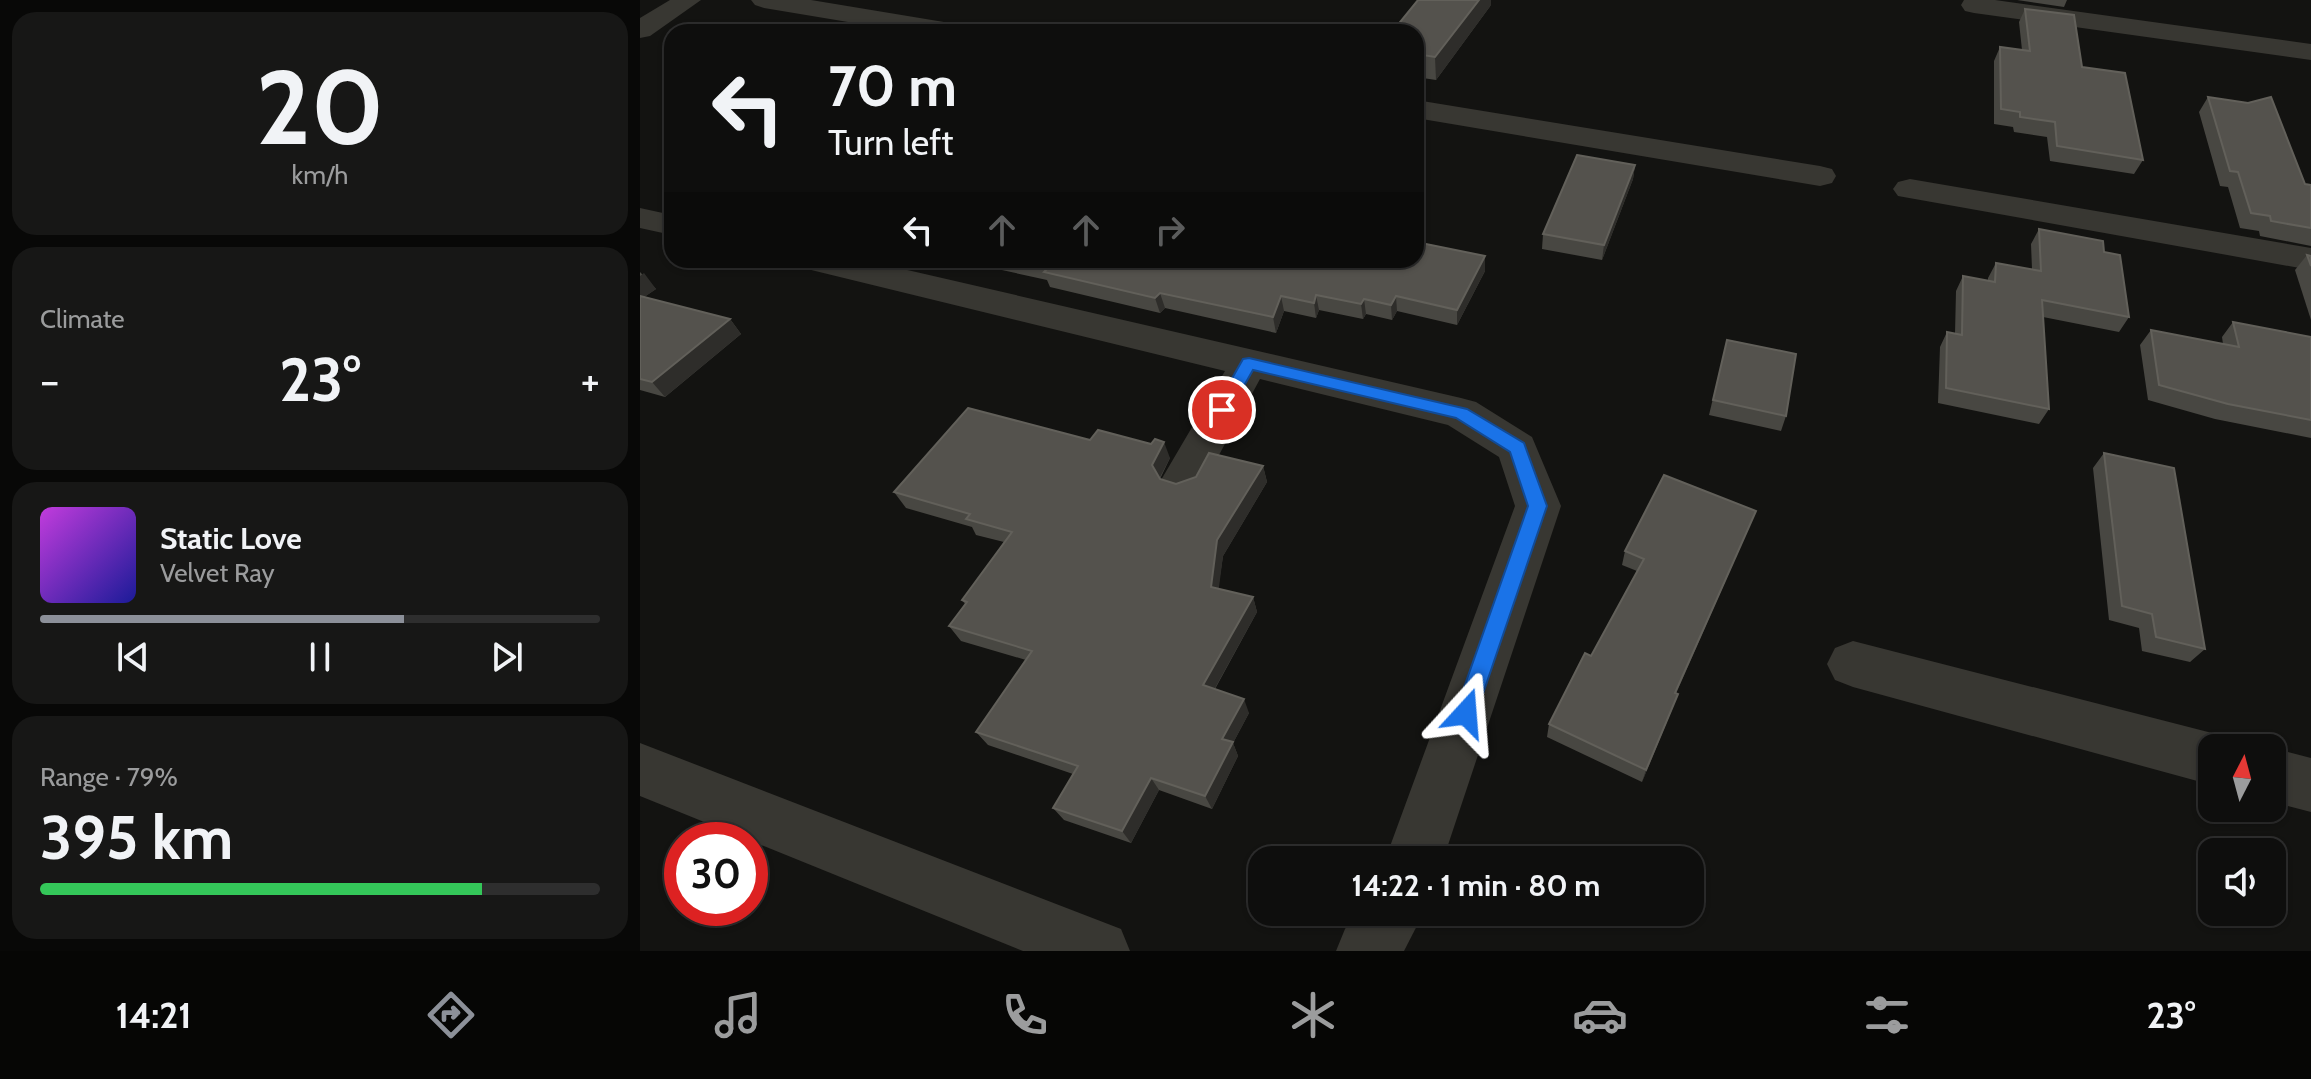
<!DOCTYPE html>
<meta charset="utf-8">
<style>
:root{--surface:#0e0e0d;--page:#171716;--text:#f1f3f6;--muted:#9b9c9d;--line:#2e2e2e;--accent:#8c9099}
body{margin:0;font-family:Cabin,sans-serif;background:var(--page);color:var(--text);height:100vh;display:flex;flex-direction:column;font-size:30px;white-space:nowrap}
*{box-sizing:border-box;margin:0}
p{font-size:26px;color:var(--muted)}
.icon{flex:none;width:44px;height:44px;fill:none;stroke:currentColor;stroke-width:2;stroke-linecap:round;stroke-linejoin:round}
.map{position:relative;flex:1;overflow:hidden}
.panel{display:flex;flex-direction:column;gap:12px;padding:12px;background:#080807;width:640px}
.panel>*{flex:none}
.hud{position:absolute;left:24px;top:24px;width:760px;height:244px;border-radius:24px;box-shadow:0 2px 6px #0004,0 0 0 2px var(--line);background:#0e0e0d;color:var(--text);overflow:hidden}
.needle{width:52px;rotate:6deg}
.controls{position:absolute;left:1558px;top:734px;display:grid;gap:16px}
.controls a{display:grid;place-items:center;width:88px;height:88px;border-radius:16px;background:var(--surface);box-shadow:0 2px 6px #0004,0 0 0 2px var(--line);font-size:40px}
.speed{position:absolute;left:24px;top:822px;display:flex;gap:16px;font-size:40px;font-weight:700;text-align:center}
.speed>*{display:grid;place-content:center;width:104px;height:104px;border-radius:50%;background:var(--surface);box-shadow:0 2px 6px #0004,0 0 0 2px var(--line);line-height:1}
.speed .limit{border:12px solid #d22;background:#fff;color:#111}
.pin{position:absolute;display:grid;place-items:center;width:68px;height:68px;color:#fff;margin:-34px;border:4px solid #fff;border-radius:50%;box-shadow:0 2px 8px #0007}
.me{position:absolute;width:88px;margin:-44px;rotate:19deg;stroke-linejoin:round;filter:drop-shadow(0 0 6px #0008)}
.turn{display:flex;align-items:center;gap:28px;height:168px;padding:0 32px;font-size:36px}
.turn .icon{width:104px;height:104px;stroke-width:2.5}
.turn b{display:block;font-size:56px;line-height:68px}
.lanes{display:flex;align-items:center;height:76px;padding:0 32px;background:#0003;justify-content:center;gap:40px;direction:ltr}
.lanes .off{opacity:.35}
.big{font-size:60px;font-weight:800;line-height:1.1}
.panel .card{flex:1;display:flex;flex-direction:column;justify-content:center;gap:12px;min-width:0;padding:0 28px;border-radius:24px;background:var(--page)}
.panel .dial{align-items:center;gap:0}
.dial b{font-size:104px;line-height:1}
.song{display:flex;align-items:center;gap:24px}
.cover{width:96px;height:96px;border-radius:12px;background:linear-gradient(135deg,hsl(290 70% 55%),hsl(240 70% 35%))}
.played{height:8px;border-radius:4px;background:linear-gradient(90deg,var(--accent) 65%,var(--line) 65%)}
.keys{display:flex;justify-content:space-around;direction:ltr}
.heat{display:flex;justify-content:space-between;align-items:center;font-size:44px;direction:ltr}
.charge{height:12px;border-radius:6px;background:linear-gradient(90deg,#34c759 79%,var(--line) 0)}
.trip{position:absolute;left:608px;top:846px;width:456px;height:80px;border-radius:24px;background:var(--surface);box-shadow:0 2px 6px #0004,0 0 0 2px var(--line);font-weight:800;line-height:80px;text-align:center}
.dock{display:flex;height:128px;justify-content:space-around;align-items:center;background:#060605;color:var(--muted)}
.dock .icon{width:56px;height:56px}
.dock .active{color:var(--accent)}
.dock b{font-size:36px;color:var(--text)}
main{display:flex;flex:1;min-height:0}
.map>svg:first-child{display:block}
.lines{fill:none;stroke-linecap:round;stroke-linejoin:round}
.minor{fill:#383732;fill-rule:evenodd}
.wall{fill:#484742}
.shaded-wall{fill:#2e2d2a}
.building{fill:#54524d;stroke:#62605a;stroke-width:2}
.route{fill:#1a73e8;stroke:#114b97;stroke-width:2}
</style>
<main>
<section class="panel">
<div class="card dial"><b>20</b><p>km/h</p></div>
<div class="card"><p>Climate</p>
<div class="heat"><a>−</a><b class="big">23°</b><a>+</a></div>
</div>
<div class="card">
<div class="song"><i class="cover"></i><div><b>Static Love</b><p>Velvet Ray</p></div></div>
<div class="played"></div>
<div class="keys"><svg class="icon" aria-label="previous" viewBox="0 0 24 24"><path d="M18 5L8 12l10 7zM5 5v14"/></svg><svg class="icon" aria-label="pause" viewBox="0 0 24 24"><path d="M8 5v14M16 5v14"/></svg><svg class="icon" aria-label="next" viewBox="0 0 24 24"><path d="M6 5l10 7-10 7zM19 5v14"/></svg></div>
</div>
<div class="card"><p>Range · 79%</p><b class="big">395 km</b><div class="charge"></div></div>
</section>
<div class="map">
<svg width="1671" height="951" viewBox="0 0 1671 951">
<rect width="100%" height="100%" fill="#131311"/>
<g class="lines">
<g class="minor">
<path d="M 30,0 L 61,0 L 10,36 L 0,38 L 0,18 Z"/>
<path d="M 111,0 L 171,0 L 316,24 L 326,26 L 330,32 L 268,32 L 124,8 L 115,5 Z"/>
<path d="M 1324,0 L 1355,0 L 1671,44 L 1671,60 L 1334,13 L 1325,11 L 1321,5 Z"/>
<path d="M 776,100 L 1180,166 L 1192,169 L 1196,176 L 1192,183 L 1180,186 L 776,118 Z"/>
<path d="M 1270,179 L 1671,248 L 1671,270 L 1258,196 L 1253,189 L 1258,182 Z"/>
<path d="M 0,208 L 32,215 L 32,235 L 0,228 Z"/>
<path d="M 158,260 L 224,260 L 821,398 L 836,402 L 892,437 L 921,506 L 803,860 L 745,860 L 875,506 L 859,457 L 808,425 L 620,379 L 559,492 L 543,497 L 527,492 L 521,480 L 585,371 L 163,268 Z"/>
<path d="M 1213,641 L 1572,733 L 1591,741 L 1595,748 L 1572,748 L 1572,785 L 1213,687 L 1195,680 L 1187,664 L 1195,648 Z"/>
<path d="M 0,743 L 481,929 L 490,951 L 383,951 L 0,796 Z"/>
<path d="M 1632,748 L 1671,758 L 1671,812 L 1632,802 Z"/>
<path d="M 717,912 L 784,912 L 764,951 L 696,951 L 705,929 Z"/>
</g>
</g>
<g class="wall">
<path d="M 1377,0 L 1427,0 L 1424,7 Z"/>
<path d="M 851,5 L 796,80 L 776,77 L 776,32 Z"/>
<path d="M 1385,9 L 1442,67 L 1503,160 L 1494,174 L 1410,161 L 1407,137 L 1374,132 L 1373,127 L 1354,124 L 1354,61 L 1360,47 L 1382,50 L 1379,22 Z"/>
<path d="M 1568,97 L 1665,184 L 1671,185 L 1671,246 L 1620,236 L 1619,231 L 1600,228 L 1588,187 L 1580,186 L 1559,112 Z"/>
<path d="M 995,165 L 993,179 L 962,260 L 902,249 L 903,234 Z"/>
<path d="M 1399,229 L 1464,252 L 1489,317 L 1479,332 L 1403,317 L 1409,409 L 1399,424 L 1298,403 L 1300,347 L 1307,332 L 1315,334 L 1316,291 L 1323,276 L 1348,281 L 1348,278 L 1356,263 L 1392,269 L 1391,244 Z"/>
<path d="M 1667,255 L 1671,256 L 1671,320 L 1655,270 Z"/>
<path d="M 845,256 L 845,271 L 817,325 L 757,311 L 752,320 L 726,314 L 723,319 L 679,310 L 676,318 L 644,311 L 636,333 L 525,308 L 520,313 L 410,287 L 407,280 L 348,267 L 345,260 L 776,260 Z"/>
<path d="M 0,272 L 16,289 L 4,297 L 90,319 L 101,334 L 25,397 L 0,390 Z"/>
<path d="M 1593,322 L 1671,337 L 1671,438 L 1575,419 L 1508,400 L 1500,345 L 1511,330 L 1583,344 L 1582,337 Z"/>
<path d="M 1087,340 L 1146,416 L 1141,431 L 1069,415 Z"/>
<path d="M 450,440 L 511,444 L 530,458 L 520,479 L 536,484 L 623,466 L 627,482 L 583,556 L 578,589 L 613,597 L 617,612 L 575,689 L 609,713 L 593,743 L 598,756 L 572,809 L 519,790 L 491,843 L 424,820 L 413,808 L 433,774 L 348,745 L 336,732 L 386,660 L 321,641 L 309,626 L 325,604 L 322,600 L 364,542 L 336,535 L 332,527 L 266,508 L 254,492 Z"/>
<path d="M 1464,453 L 1565,649 L 1550,662 L 1502,651 L 1499,628 L 1469,620 L 1453,468 Z"/>
<path d="M 1110,525 L 1036,693 L 1033,707 L 1002,782 L 907,737 L 909,724 L 951,656 L 997,571 L 982,565 L 985,551 Z"/>
</g>
<g class="shaded-wall">
<path d="M 839,0 L 851,0 L 851,5 L 796,80 L 795,57 Z"/>
<path d="M 995,165 L 993,179 L 962,260 L 964,245 Z"/>
<path d="M 845,256 L 845,271 L 817,325 L 817,310 Z"/>
<path d="M 4,273 L 16,289 L 0,300 L 0,276 Z"/>
<path d="M 520,293 L 525,308 L 520,313 L 515,298 Z"/>
<path d="M 676,295 L 679,310 L 676,318 L 674,303 Z"/>
<path d="M 641,296 L 644,311 L 636,333 L 633,317 Z"/>
<path d="M 756,296 L 757,311 L 752,320 L 751,305 Z"/>
<path d="M 724,299 L 726,314 L 723,319 L 721,304 Z"/>
<path d="M 90,319 L 101,334 L 25,397 L 12,382 Z"/>
<path d="M 524,442 L 530,458 L 518,481 L 512,465 Z"/>
<path d="M 623,466 L 627,482 L 583,556 L 577,603 L 571,587 L 577,540 Z"/>
<path d="M 1116,511 L 1110,525 L 1031,705 L 1035,693 Z"/>
<path d="M 613,597 L 617,612 L 569,699 L 563,685 Z"/>
<path d="M 1038,694 L 1033,707 L 1002,782 L 1006,770 Z"/>
<path d="M 604,699 L 609,713 L 593,743 L 598,756 L 572,809 L 565,796 L 582,739 Z"/>
<path d="M 511,778 L 519,790 L 491,843 L 482,831 Z"/>
</g>
<g class="building">
<path d="M 778,0 L 839,0 L 795,57 L 776,54 L 776,32 L 752,32 Z"/>
<path d="M 1385,9 L 1434,15 L 1442,67 L 1485,73 L 1503,160 L 1417,146 L 1415,122 L 1380,117 L 1380,112 L 1361,109 L 1360,47 L 1390,51 Z"/>
<path d="M 1568,97 L 1608,103 L 1631,97 L 1665,184 L 1671,185 L 1671,228 L 1631,221 L 1630,216 L 1611,213 L 1598,172 L 1590,171 Z"/>
<path d="M 937,155 L 995,165 L 964,245 L 903,234 Z"/>
<path d="M 1399,229 L 1463,241 L 1464,252 L 1480,255 L 1489,317 L 1402,300 L 1409,409 L 1306,388 L 1307,332 L 1322,335 L 1323,276 L 1355,282 L 1356,263 L 1401,271 Z"/>
<path d="M 776,242 L 845,256 L 817,310 L 756,296 L 751,305 L 724,299 L 721,304 L 676,295 L 674,303 L 641,296 L 633,317 L 520,293 L 515,298 L 404,272 L 410,266 L 379,260 L 776,260 Z"/>
<path d="M 1667,255 L 1671,256 L 1671,266 Z"/>
<path d="M 0,296 L 90,319 L 12,382 L 0,379 Z"/>
<path d="M 1593,322 L 1671,337 L 1671,420 L 1588,404 L 1519,385 L 1511,330 L 1599,347 Z"/>
<path d="M 1087,340 L 1156,354 L 1146,416 L 1073,400 Z"/>
<path d="M 328,408 L 450,440 L 458,430 L 511,444 L 515,439 L 524,442 L 512,465 L 520,479 L 536,484 L 556,477 L 569,453 L 623,466 L 577,540 L 571,587 L 613,597 L 563,685 L 604,699 L 582,739 L 593,742 L 565,796 L 511,778 L 482,831 L 413,808 L 438,766 L 336,732 L 392,651 L 309,626 L 327,602 L 322,600 L 372,532 L 326,519 L 330,514 L 254,492 Z"/>
<path d="M 1464,453 L 1534,468 L 1565,649 L 1516,637 L 1512,614 L 1482,606 Z"/>
<path d="M 1024,475 L 1116,511 L 1035,693 L 1038,694 L 1006,770 L 909,724 L 945,653 L 951,656 L 1004,559 L 985,551 Z"/>
</g>
<path class="route" d="M 609,358 L 827,409 L 884,443 L 907,506 L 834,720 L 826,723 L 818,720 L 815,713 L 888,506 L 870,452 L 816,418 L 613,370 L 588,414 L 576,414 L 574,410 L 603,359 Z"/>
</svg>
<div class="controls">
<a><svg class="needle" viewBox="-14 -14 28 28"><path d="M0-13l5 13h-10z" fill="#e53935"/><path d="M0 13l5-13h-10z" fill="#9b9c9d"/></svg></a>
<a><svg class="icon" aria-label="sound" viewBox="0 0 24 24"><path d="M4 9h4l5-4v14l-5-4H4zM17 9q2 3 0 6"/></svg></a>
</div>
<div class="speed"><div class="limit">30</div></div>
<div class="pin" style="left:582px;top:410px;background:#d93025"><svg class="icon" aria-label="arrive" viewBox="0 0 24 24"><path d="M6 21V4h12l-3 4 3 4H6"/></svg></div>
<svg class="me" style="left:826px;top:713px" viewBox="-20 -20 40 40"><path d="M0-17L14 15 0 8-14 15z" fill="#1a73e8" stroke="#fff" stroke-width="4"/></svg>
<div class="trip">14:22 · 1 min · 80 m</div>
<div class="hud">
<div class="turn"><svg class="icon" aria-label="left" viewBox="0 0 24 24"><path d="M17 20v-9H6M10 6l-5 5 5 5"/></svg><div><b>70 m</b>Turn left</div></div>
<div class="lanes"><svg class="icon" aria-label="left" viewBox="0 0 24 24"><path d="M17 20v-9H6M10 6l-5 5 5 5"/></svg><svg class="icon off" aria-label="ahead" viewBox="0 0 24 24"><path d="M12 20V5M6 11l6-6 6 6"/></svg><svg class="icon off" aria-label="ahead" viewBox="0 0 24 24"><path d="M12 20V5M6 11l6-6 6 6"/></svg><svg class="icon off" aria-label="right" viewBox="0 0 24 24"><path d="M7 20v-9h11M14 6l5 5-5 5"/></svg></div>
</div>
</div>
</main>
<nav class="dock">
<b>14:21</b>
<svg class="icon active" aria-label="directions" viewBox="0 0 24 24"><path d="M12 3l9 9-9 9-9-9zM9 14v-3h6M13 9l2 2-2 2"/></svg>
<svg class="icon" aria-label="music" viewBox="0 0 24 24"><path d="M9 18V5l10-2v13"/><circle cx="6" cy="18" r="3"/><circle cx="16" cy="16" r="3"/></svg>
<svg class="icon" aria-label="phone" viewBox="0 0 24 24"><path d="M5 4h4l2 5-3 2q2 4 5 5l2-3 5 2v4C11 20 4 13 5 4z"/></svg>
<svg class="icon" aria-label="climate" viewBox="0 0 24 24"><path d="M12 3v18M4 7l16 10M4 17L20 7"/></svg>
<svg class="icon" aria-label="car" viewBox="0 0 24 24"><path d="M5 17H2v-5l4-1 3-4h7l3 4 3 1v5h-3M9 17h6M6 11h13"/><circle cx="7" cy="17" r="2"/><circle cx="17" cy="17" r="2"/></svg>
<svg class="icon" aria-label="filters" viewBox="0 0 24 24"><path d="M4 7h16M4 17h16"/><circle cx="9" cy="7" r="2"/><circle cx="15" cy="17" r="2"/></svg>
<b>23°</b>
</nav>
